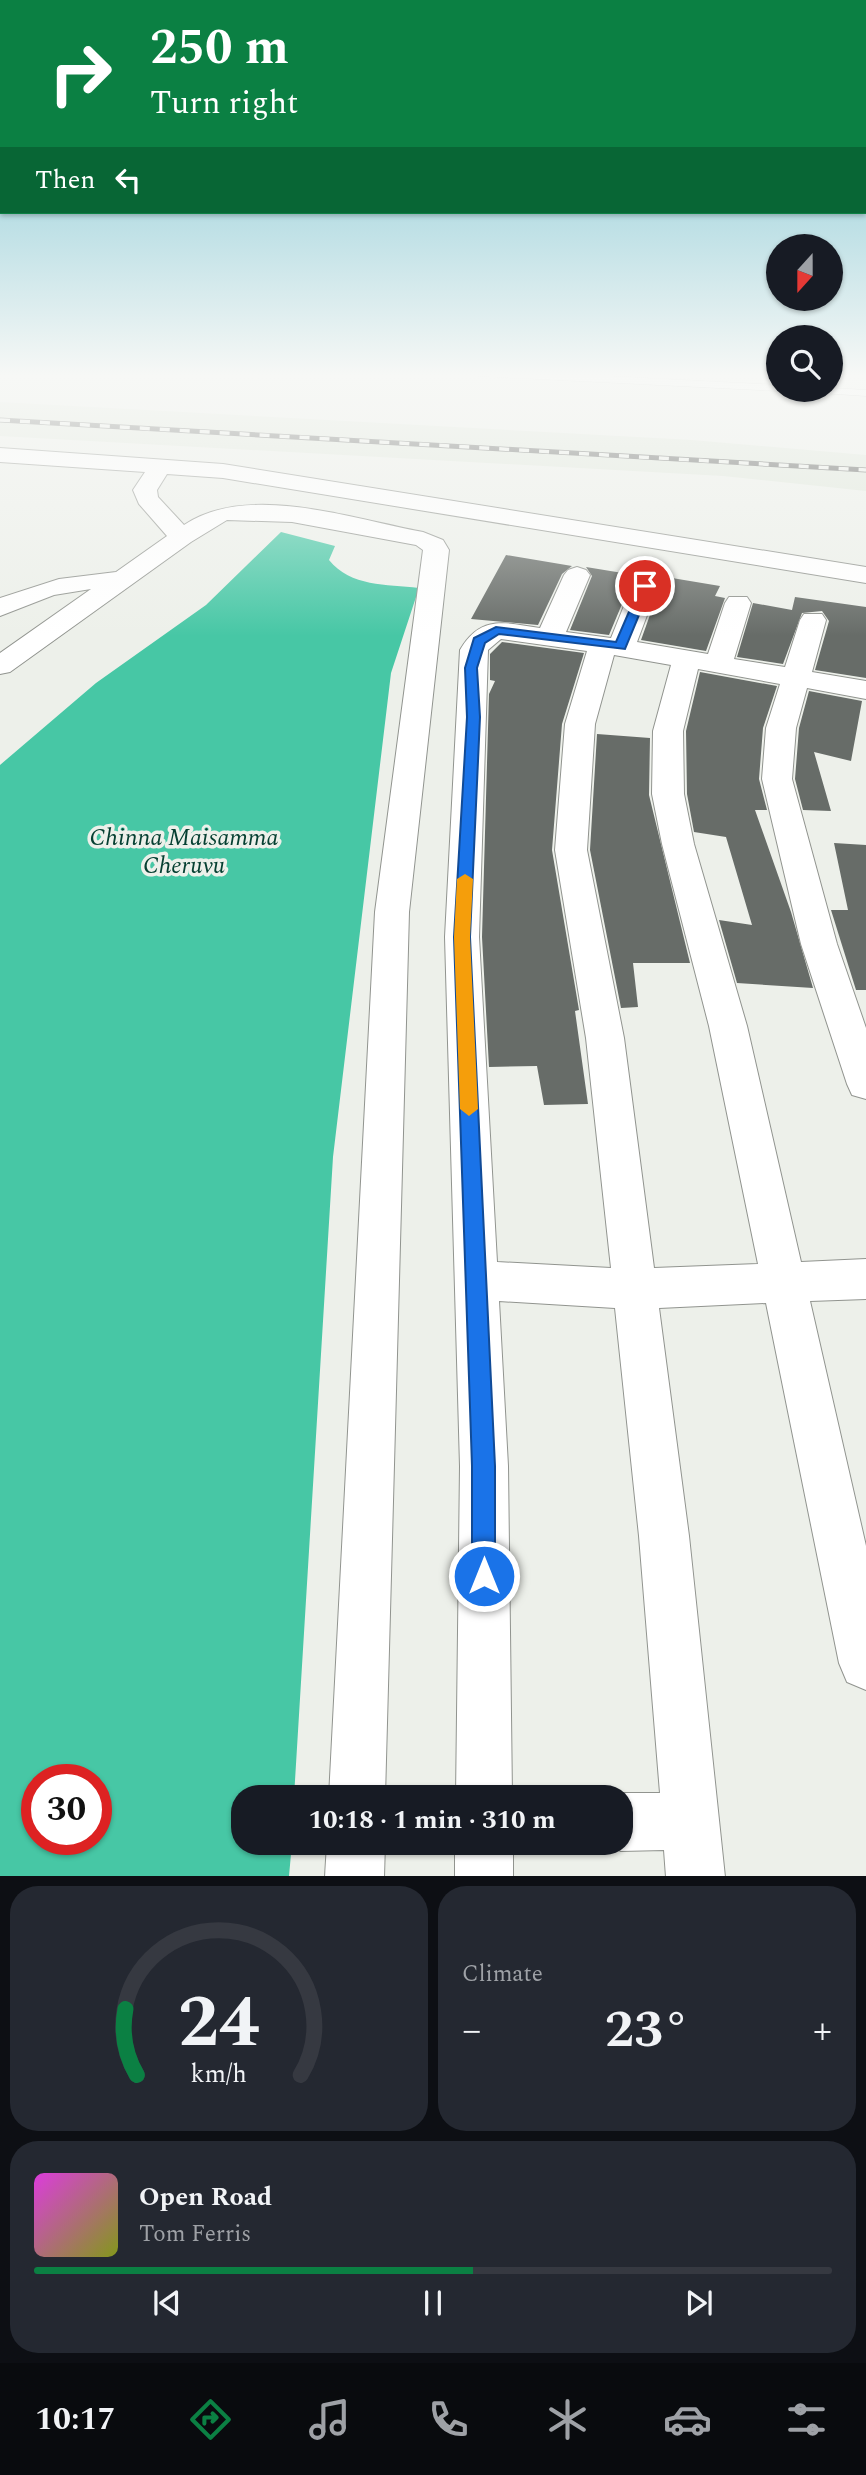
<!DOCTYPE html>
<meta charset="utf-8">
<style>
:root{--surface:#171b24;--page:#242831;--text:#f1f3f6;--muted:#9ea1a6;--line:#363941;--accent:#0b8043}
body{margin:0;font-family:Spectral,serif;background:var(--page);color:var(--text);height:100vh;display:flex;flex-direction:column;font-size:26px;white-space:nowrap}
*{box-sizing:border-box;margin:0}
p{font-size:23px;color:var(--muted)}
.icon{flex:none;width:38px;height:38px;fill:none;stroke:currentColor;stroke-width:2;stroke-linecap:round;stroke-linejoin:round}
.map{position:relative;height:1876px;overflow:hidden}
.details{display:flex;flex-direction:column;gap:10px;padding:10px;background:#0d0f14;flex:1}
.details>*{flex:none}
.banner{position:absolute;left:0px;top:0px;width:866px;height:214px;box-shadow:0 2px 5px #0004;background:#0b8043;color:#fff;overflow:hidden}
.needle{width:46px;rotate:201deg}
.controls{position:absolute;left:766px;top:234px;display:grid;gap:14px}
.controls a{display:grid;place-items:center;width:77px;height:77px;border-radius:50%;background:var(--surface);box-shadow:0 2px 5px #0004;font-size:35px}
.speed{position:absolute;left:21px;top:1764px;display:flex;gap:14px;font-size:35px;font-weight:700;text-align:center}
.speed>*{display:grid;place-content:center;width:91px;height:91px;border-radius:50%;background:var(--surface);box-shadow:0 2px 5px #0004;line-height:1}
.speed .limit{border:10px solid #d22;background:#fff;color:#111}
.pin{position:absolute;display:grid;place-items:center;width:60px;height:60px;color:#fff;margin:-30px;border:4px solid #fff;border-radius:50%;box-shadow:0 2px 7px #0007}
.me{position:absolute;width:77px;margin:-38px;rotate:0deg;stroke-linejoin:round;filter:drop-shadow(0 0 5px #0008)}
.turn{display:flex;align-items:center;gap:24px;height:147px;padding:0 35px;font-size:32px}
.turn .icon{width:91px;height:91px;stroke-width:2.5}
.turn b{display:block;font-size:49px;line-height:60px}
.then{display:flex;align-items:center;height:66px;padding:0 35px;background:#0003;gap:14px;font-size:26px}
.big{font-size:52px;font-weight:700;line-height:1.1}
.details .card{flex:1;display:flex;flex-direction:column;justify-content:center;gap:10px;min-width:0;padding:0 24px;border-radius:28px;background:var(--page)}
.details .dial{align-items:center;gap:0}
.dial svg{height:182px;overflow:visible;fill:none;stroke:var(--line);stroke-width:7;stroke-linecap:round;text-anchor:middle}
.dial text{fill:var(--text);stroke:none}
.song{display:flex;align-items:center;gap:21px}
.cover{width:84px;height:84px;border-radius:10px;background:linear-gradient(135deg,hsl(300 70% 55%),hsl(70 70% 35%))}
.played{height:7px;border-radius:4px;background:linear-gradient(90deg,var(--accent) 55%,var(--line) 55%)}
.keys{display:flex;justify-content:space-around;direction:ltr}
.heat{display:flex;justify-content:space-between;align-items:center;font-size:38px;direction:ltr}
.details .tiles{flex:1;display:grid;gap:10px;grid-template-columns:1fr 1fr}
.card:last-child{grid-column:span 2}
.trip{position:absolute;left:231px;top:1785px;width:402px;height:70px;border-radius:28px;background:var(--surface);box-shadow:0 2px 5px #0004;font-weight:700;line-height:70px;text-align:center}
.tab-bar{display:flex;height:112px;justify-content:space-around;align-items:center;background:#090b0e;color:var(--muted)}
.tab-bar .icon{width:49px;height:49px}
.tab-bar .selected{color:var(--accent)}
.tab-bar b{font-size:32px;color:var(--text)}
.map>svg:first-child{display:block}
.built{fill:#dee6d9}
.water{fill:#47c7a5;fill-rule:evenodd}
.building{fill:#676c68}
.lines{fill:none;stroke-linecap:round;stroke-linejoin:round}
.service-casing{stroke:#91948f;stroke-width:1}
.minor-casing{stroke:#91948f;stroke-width:2}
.service{fill:#fff;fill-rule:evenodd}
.minor{fill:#fff;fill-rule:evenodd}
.rail-casing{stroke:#4e504d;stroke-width:5}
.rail{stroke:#edf0ea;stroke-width:3.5;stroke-dasharray:10;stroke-linecap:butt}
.route{fill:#1a73e8;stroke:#114b97;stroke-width:2}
.slow{fill:#f59e0b}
.labels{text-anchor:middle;stroke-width:7;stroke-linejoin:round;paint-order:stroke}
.water-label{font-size:24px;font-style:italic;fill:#064032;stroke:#edf0ea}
</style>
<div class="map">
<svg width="866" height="1877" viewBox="0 0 866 1877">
<rect width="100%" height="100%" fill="#edf0ea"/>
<path class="built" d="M 0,402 L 692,440 L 866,455 L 866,491 L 723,476 L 0,436 Z"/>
<path class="water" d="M 281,532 L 335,546 L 329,560 C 351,587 386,584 419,588 L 391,673 L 333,1157 L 294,1797 L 243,1797 L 243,1843 L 292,1843 L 289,1876 L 0,1876 L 0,765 L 96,683 L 206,605 ZM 37,1780 L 96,1780 L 96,1839 L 37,1839 Z"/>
<g class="building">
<path d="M 506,555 L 572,566 L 562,574 L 538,625 L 471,619 Z"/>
<path d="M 586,567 L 647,577 L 636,577 L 630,585 L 609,635 L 570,630 L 592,576 Z"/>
<path d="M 654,575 L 720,586 L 715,596 L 725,598 L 706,651 L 641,640 L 660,587 Z"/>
<path d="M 795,597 L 866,607 L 866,678 L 815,670 L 829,621 L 822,611 L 802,613 L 783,664 L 737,657 L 753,603 L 792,610 Z"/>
<path d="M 502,642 L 584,653 L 562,724 L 552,850 L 579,1010 L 575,1011 L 588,1104 L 544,1105 L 537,1066 L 489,1067 L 482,937 L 489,694 L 495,681 L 490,680 L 490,654 Z"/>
<path d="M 700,672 L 777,686 L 763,728 L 759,779 L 767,810 L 755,810 L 791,912 L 813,988 L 737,983 L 719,920 L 752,925 L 726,837 L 694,832 L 687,794 L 686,731 Z"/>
<path d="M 809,691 L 862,701 L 851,761 L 814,752 L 831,811 L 803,810 L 795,779 L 799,728 Z"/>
<path d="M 597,734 L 650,738 L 649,795 L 690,963 L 633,963 L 638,1007 L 621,1008 L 590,850 Z"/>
<path d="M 834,843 L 866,845 L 866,990 L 856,990 L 831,910 L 848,910 Z"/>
</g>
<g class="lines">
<g class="service-casing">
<g id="service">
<path d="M 473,373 L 549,373 L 779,385 L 779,390 L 783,390 L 779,391 L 478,376 Z"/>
<path d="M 831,388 L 866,390 L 866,396 L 821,393 L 816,390 L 831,390 Z"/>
</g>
</g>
<g class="minor-casing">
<g id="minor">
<path d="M 0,448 L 223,464 L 866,567 L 866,583 L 223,478 L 167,474 L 157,490 L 158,497 L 184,525 C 248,482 352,519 423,532 L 443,540 L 449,550 L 409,912 L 385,1797 L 329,1797 L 375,912 L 423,550 L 416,545 L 292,522 L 227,520 L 191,542 L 10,672 L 0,674 L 0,653 L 91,589 L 54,595 L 0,616 L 0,598 L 59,579 L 116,572 L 167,536 L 139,504 L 133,490 L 145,472 L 0,462 Z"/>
<path d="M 577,567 L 586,570 L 590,575 L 566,632 L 611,638 L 632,586 L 636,580 L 654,580 L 658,586 L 637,642 L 708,654 L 725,603 L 729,597 L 747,597 L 751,603 L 734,659 L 785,667 L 800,620 L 804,614 L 822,614 L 826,620 L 812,672 L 866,681 L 866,699 L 807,688 L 796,728 L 792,779 L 837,944 L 866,1028 L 866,1099 L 852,1095 L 847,1084 L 801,944 L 762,779 L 766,728 L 780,684 L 698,669 L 683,731 L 684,794 L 694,844 L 747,1026 L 801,1262 L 866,1259 L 866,1299 L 810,1301 L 866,1546 L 866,1690 L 847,1682 L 839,1663 L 766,1303 L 659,1308 L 689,1536 L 725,1877 L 666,1877 L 664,1850 L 621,1851 L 602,1843 L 621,1843 L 621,1797 L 611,1797 L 621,1793 L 660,1793 L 639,1536 L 615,1308 L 499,1301 L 508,1466 L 512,1797 L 456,1797 L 460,1466 L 445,937 L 460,650 C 481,614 505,623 540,628 L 564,575 L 568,570 ZM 501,639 L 587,651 L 565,724 L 555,850 L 586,1038 L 611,1268 L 497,1262 L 479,937 L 488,650 ZM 614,655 L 671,665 L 653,731 L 652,794 L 662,844 L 709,1026 L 758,1264 L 654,1268 L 624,1038 L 587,850 L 595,724 Z"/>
<path d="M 327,1843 L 385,1843 L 384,1877 L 325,1877 Z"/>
<rect x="455" y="1843" width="58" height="34"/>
</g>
</g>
<use href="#service" class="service"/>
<use href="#minor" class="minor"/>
<g class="rail-casing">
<path id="rail" d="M 0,420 L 866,470"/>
</g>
<use href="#rail" class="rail"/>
</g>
<linearGradient id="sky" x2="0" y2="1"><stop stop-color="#67bccd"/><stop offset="0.59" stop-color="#f7f8f6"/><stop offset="1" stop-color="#f7f8f6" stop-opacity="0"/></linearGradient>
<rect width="866" height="636" fill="url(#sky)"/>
<path class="route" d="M 641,584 L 651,586 L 625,649 L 499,634 L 485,643 L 477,668 L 480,717 L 470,937 L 495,1466 L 495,1576 L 492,1584 L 484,1588 L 475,1584 L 472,1576 L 472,1466 L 454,937 L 467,717 L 465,668 L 474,638 L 496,627 L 616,642 Z"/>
<path class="slow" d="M 465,874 L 473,879 L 470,937 L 478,1109 L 469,1116 L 460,1109 L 454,937 L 457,879 Z"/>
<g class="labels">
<g class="water-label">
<text x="184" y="845">Chinna Maisamma<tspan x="184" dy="28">Cheruvu</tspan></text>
</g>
</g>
</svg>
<div class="controls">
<a><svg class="needle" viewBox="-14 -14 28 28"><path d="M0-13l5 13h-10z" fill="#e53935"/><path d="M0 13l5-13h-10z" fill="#9ea1a6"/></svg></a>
<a><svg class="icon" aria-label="search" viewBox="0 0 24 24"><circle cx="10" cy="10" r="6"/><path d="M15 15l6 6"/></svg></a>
</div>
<div class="speed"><div class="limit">30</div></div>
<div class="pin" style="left:645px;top:586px;background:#d93025"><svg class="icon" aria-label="arrive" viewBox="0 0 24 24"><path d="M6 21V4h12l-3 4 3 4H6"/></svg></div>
<svg class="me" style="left:484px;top:1576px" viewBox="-20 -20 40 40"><circle r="17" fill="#1a73e8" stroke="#fff" stroke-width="3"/><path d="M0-11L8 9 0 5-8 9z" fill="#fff"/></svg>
<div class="trip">10:18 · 1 min · 310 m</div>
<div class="banner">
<div class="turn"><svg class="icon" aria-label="right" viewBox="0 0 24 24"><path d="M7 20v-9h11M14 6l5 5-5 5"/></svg><div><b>250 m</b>Turn right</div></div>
<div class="then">Then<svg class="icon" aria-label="left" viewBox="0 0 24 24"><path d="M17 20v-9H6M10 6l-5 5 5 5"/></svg></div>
</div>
</div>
<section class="details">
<div class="tiles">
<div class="card dial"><svg viewBox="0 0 100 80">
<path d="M14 69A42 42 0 1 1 86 69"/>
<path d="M14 69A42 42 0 0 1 9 40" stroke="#0b8043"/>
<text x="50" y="56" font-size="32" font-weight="700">24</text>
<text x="50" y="72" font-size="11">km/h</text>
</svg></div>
<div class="card"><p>Climate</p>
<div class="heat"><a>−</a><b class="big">23°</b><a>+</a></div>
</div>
<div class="card">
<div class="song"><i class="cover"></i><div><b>Open Road</b><p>Tom Ferris</p></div></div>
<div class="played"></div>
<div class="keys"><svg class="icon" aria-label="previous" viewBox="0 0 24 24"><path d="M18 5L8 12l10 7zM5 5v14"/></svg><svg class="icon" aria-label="pause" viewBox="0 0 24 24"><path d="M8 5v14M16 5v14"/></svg><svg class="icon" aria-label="next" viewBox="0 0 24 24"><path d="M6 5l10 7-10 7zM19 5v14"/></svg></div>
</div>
</div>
</section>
<nav class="tab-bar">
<b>10:17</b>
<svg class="icon selected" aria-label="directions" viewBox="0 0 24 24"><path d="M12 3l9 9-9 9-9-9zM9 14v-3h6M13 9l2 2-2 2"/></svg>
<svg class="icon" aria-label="music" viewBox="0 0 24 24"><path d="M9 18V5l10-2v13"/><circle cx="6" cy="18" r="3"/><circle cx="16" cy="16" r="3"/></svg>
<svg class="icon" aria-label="phone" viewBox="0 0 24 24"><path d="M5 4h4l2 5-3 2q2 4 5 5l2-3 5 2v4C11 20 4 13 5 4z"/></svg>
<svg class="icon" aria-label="climate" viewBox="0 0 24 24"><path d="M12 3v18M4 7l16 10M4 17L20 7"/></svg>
<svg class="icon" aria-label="car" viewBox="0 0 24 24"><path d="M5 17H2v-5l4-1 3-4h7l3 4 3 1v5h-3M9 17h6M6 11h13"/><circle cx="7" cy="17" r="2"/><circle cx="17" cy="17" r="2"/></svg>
<svg class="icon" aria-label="filters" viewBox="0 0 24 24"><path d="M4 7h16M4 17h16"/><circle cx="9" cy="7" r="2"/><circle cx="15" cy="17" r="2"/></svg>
</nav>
